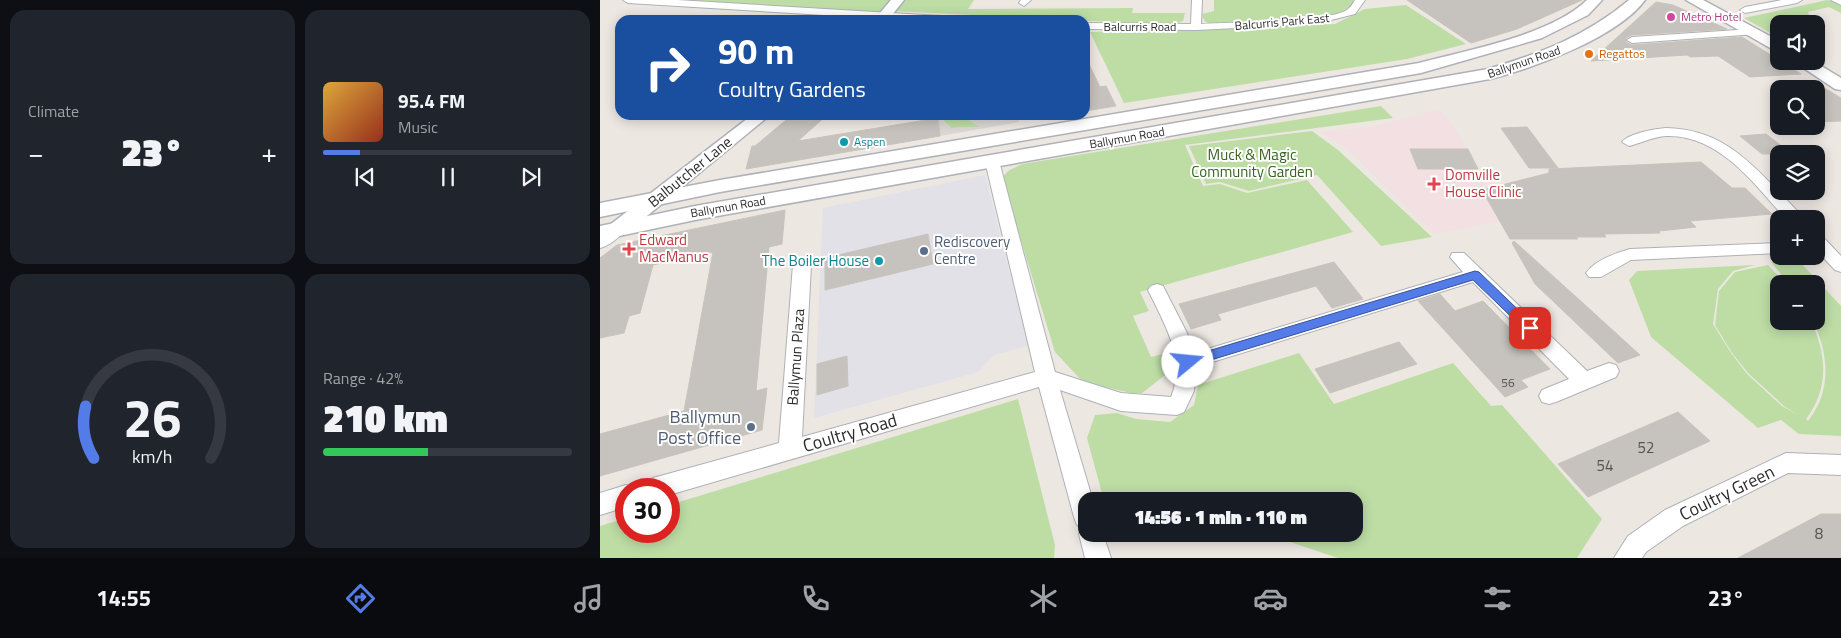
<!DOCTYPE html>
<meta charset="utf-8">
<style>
:root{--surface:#171b24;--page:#20242c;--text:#f1f3f6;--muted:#9ea1a6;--line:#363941;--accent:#547ce8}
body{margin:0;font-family:"Titillium Web",sans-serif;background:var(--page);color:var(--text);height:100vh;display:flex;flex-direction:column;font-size:19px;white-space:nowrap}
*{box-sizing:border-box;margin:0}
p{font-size:16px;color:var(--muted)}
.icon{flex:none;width:28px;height:28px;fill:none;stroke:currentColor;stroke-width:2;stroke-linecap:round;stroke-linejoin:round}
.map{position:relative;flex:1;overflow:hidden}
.drawer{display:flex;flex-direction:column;gap:10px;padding:10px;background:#0d0f14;width:600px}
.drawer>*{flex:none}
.top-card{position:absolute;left:15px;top:15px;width:475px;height:105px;border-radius:15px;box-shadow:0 2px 12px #0003;background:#1a4fa0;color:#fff;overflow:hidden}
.fabs{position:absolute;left:1170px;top:15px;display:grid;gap:10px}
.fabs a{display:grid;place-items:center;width:55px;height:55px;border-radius:10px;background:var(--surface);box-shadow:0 2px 12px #0003;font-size:25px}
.speed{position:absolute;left:15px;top:478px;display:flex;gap:10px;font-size:25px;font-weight:700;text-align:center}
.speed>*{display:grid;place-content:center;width:65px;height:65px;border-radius:50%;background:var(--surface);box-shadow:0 2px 12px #0003;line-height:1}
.speed .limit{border:8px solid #d22;background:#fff;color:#111}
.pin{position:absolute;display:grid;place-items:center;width:42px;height:42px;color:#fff;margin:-21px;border-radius:10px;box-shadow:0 2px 8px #0006}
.me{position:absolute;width:55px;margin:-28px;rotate:73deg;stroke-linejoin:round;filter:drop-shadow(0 0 4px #0008)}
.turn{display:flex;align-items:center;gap:18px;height:105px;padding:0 20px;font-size:22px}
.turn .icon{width:65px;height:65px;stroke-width:2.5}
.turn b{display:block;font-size:35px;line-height:42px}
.big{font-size:38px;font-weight:800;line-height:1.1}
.drawer .card{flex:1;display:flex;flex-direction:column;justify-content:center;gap:8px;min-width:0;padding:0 18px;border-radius:15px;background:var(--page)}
.drawer .dial{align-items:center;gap:0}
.dial svg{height:130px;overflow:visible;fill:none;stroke:var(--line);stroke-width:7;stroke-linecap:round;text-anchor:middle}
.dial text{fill:var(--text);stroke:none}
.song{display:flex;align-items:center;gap:15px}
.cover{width:60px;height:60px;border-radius:8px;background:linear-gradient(135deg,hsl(40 70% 55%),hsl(10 70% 35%))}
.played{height:5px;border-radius:2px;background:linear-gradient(90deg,var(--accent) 15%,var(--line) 15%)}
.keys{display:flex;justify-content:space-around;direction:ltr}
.heat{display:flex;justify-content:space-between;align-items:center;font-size:28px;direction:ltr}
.charge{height:8px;border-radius:4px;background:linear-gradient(90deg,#34c759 42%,var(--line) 0)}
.drawer .tiles{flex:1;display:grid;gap:10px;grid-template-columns:repeat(2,1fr)}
.trip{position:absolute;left:478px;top:492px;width:285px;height:50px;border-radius:15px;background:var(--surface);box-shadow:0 2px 12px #0003;font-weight:800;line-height:50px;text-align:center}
.tabs{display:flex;height:80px;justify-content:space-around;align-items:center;background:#090b0e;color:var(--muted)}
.tabs .icon{width:35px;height:35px}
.tabs .on{color:var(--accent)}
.tabs b{font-size:22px;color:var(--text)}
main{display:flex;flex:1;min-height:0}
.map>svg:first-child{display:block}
.industrial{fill:#e2e1e7}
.medical{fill:#f2e0e3}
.green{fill:#bddda5}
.plaza{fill:#dad7d4;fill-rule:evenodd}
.building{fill:#c6c2bd;stroke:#c9c3bb}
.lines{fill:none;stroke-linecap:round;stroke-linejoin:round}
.minor-casing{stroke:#aeb1b8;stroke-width:2}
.tertiary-casing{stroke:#aeb1b8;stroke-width:3}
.secondary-casing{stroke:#aeb1b8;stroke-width:3}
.minor{fill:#fff;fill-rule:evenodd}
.tertiary{fill:#fff;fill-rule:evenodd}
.secondary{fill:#fff;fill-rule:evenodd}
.route{fill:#547ce8;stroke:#375197}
.hotel-dot{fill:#d1479c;stroke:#fff;stroke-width:2}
.food-dot{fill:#e8710a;stroke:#fff;stroke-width:2}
.culture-dot{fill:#0f9aa8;stroke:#fff;stroke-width:2}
.health-dot{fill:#e0444e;stroke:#fff;stroke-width:2}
.service-dot{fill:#5c6f8a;stroke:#fff;stroke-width:2}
.labels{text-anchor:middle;stroke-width:4;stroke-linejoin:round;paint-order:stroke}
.far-hotel-label{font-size:12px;fill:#b23c85;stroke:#fff;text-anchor:start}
.far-street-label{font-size:12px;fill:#2d2d2d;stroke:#fff}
.far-food-label{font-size:12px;fill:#c56008;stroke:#fff;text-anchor:start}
.far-culture-label{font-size:12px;fill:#0d838f;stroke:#fff;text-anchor:start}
.number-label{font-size:12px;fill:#535251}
.park-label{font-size:15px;fill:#366523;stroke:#fff}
.street-label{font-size:15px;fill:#2d2d2d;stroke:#fff}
.health-label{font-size:15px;fill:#be3a42;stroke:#fff;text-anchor:start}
.service-label{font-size:15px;fill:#4e5e75;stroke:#fff;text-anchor:start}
.culture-label{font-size:15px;fill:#0d838f;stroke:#fff;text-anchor:end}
.near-number-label{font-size:15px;fill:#535251}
.near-service-label{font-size:18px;fill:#4e5e75;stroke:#fff;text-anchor:end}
.near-street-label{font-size:18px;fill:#2d2d2d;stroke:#fff}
</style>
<main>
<section class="drawer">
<div class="tiles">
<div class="card"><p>Climate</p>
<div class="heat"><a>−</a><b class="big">23°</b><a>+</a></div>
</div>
<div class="card">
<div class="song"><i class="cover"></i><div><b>95.4 FM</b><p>Music</p></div></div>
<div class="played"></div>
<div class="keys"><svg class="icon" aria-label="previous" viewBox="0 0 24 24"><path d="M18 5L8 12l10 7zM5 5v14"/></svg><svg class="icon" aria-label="pause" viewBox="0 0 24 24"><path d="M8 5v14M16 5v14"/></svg><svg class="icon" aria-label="next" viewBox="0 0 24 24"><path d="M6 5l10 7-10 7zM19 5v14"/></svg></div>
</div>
<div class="card dial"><svg viewBox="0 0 100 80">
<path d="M14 69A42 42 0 1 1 86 69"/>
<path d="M14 69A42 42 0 0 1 9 37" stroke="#547ce8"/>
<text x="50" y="56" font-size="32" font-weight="700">26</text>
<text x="50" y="72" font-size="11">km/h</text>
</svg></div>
<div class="card"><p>Range · 42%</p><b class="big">210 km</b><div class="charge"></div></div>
</div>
</section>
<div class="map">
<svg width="1241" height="558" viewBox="0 0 1241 558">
<rect width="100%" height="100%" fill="#ede7e2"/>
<path class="industrial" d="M 385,175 L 428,346 L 394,355 L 378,372 L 214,418 L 223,208 Z"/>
<path class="medical" d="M 839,110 L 854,126 L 904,220 L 834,234 L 748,149 L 721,132 L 770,127 Z"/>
<g class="green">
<path d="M 30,0 L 298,0 L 286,16 Z"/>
<path d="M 303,0 L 374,0 L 368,9 L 533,8 L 532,13 L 585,13 L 583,21 L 571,25 L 294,11 Z"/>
<path d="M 614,0 L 753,0 L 755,4 L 739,13 L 714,17 L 614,25 C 607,23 603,22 602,14 L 614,11 Z"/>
<path d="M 1227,0 L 1241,3 L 1241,13 L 1229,7 L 1208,12 L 1213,24 L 1179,24 L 1179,38 L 1144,18 Z"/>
<path d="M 806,5 L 866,44 L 807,59 L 524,103 L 490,32 L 735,24 L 765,9 Z"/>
<path d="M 781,106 L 793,118 L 585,145 L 603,186 L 620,184 L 647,193 L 707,180 L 753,232 L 540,292 L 549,311 L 533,316 L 551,357 L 567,353 L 573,369 L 542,393 L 531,393 L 483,382 L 455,352 L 402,178 L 408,171 L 422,164 Z"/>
<path d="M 366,118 L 380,127 L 351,128 L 342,119 Z"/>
<path d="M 712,131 L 738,150 L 832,237 L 781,246 L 717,175 L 649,191 L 620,182 L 606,184 L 589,146 Z"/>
<path d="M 1199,261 L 1241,306 L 1241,436 L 1199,434 L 1181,420 L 1158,428 L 1051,337 L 1029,280 L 1037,271 L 1155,265 L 1133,271 L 1118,289 L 1113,324 L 1131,353 L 1147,374 L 1182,406 L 1198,415 L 1184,406 L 1148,373 L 1132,353 L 1115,325 L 1119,291 L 1135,272 L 1168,265 L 1186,284 L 1179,284 L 1179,321 L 1211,321 C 1227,354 1229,390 1206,419 L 1208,421 C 1232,391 1229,354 1213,321 L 1216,321 L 1216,284 L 1189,284 L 1171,262 Z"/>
<path d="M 699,353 L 734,404 L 853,363 L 891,406 L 902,405 L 1002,519 L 977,558 L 738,558 L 684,540 L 616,535 L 537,538 L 529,534 L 754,534 L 754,501 L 504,501 L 487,438 L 495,415 L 517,413 L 536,419 L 570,422 L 594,405 L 598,385 Z"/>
<path d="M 418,399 L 455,545 L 454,558 L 0,558 L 0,526 L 26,518 L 26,531 L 69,531 L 69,505 Z"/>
</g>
<path class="plaza" d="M 385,115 L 389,117 L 396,115 L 417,115 L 419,122 L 340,136 L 338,116 ZM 366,118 L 380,127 L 351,128 L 342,120 Z"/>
<g class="building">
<path d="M 807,0 L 982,0 L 917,29 L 871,43 Z"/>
<path d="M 1056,2 L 1073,5 L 1127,29 L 1032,35 L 1026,38 L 1026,42 L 1032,45 L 1142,37 L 1201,74 L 1150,77 L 1118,56 L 1091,57 L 1087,55 L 991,61 Z"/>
<path d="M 485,56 L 500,87 L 506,86 L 516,106 L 485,111 Z"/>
<path d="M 1216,83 L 1241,98 L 1241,121 L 1216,122 Z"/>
<path d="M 192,115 L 227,115 L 198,141 L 338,118 L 340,136 L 146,169 L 152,146 L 155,146 Z"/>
<path d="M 927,127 L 958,168 L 929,168 L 901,128 Z"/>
<path d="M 1166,134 L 1192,154 L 1162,154 L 1140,136 Z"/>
<path d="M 810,149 L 868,149 L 878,169 L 818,169 Z"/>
<path d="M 1101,162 L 1132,188 L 1145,188 L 1172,214 L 1090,221 L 1096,227 L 1059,231 L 1060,233 L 1004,234 L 1006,237 L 976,237 L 978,239 L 910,239 L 882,190 L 949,173 L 949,169 Z"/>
<path d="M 185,210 L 182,244 L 169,247 L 156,391 L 167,388 L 162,430 L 0,476 L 0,434 L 84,411 L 113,252 L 53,265 L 40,313 L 29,316 L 24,333 L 0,338 L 0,258 L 17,245 Z"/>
<path d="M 328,234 L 333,264 L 225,290 L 225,258 Z"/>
<path d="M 914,241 L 974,295 L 1040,355 L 1018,363 L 935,284 L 912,243 Z"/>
<path d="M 734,262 L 763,299 L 732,308 L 716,286 L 618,314 L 621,320 L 591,329 L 579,304 Z"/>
<path d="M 840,294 L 855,311 L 883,301 L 950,369 L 921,380 L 928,387 L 905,397 L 818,301 Z"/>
<path d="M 799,342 L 817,364 L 730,393 L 715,369 Z"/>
<path d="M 247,356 L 248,386 L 217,395 L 217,364 Z"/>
<path d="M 1078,412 L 1110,441 L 988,497 L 958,464 Z"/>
<path d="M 1221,514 L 1241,514 L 1241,558 L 1138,558 Z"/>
</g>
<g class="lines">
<g class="minor-casing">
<g id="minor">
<path d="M 23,0 L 77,0 L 358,17 L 363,20 L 307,20 L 28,3 Z"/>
<path d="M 421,0 L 431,0 L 424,6 L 419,3 Z"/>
<path d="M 592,0 L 602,0 L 601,24 C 628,22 731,23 748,9 C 751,7 753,3 755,0 L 765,0 L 755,14 L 715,24 L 596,30 L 485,29 L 485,23 L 591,24 Z"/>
<path d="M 1182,0 L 1202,0 L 1197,3 L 1145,13 L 1140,10 L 1145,7 Z"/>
<path d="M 1231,0 L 1241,0 L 1241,5 Z"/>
<path d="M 1153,29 L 1157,30 L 1157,34 L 1032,43 L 1027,40 L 1032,37 Z"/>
<path d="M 1066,128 C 1116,129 1144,155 1177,190 C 1185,199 1196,208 1203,219 L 1186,219 C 1154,184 1119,134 1066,136 C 1053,137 1041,143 1029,146 L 1022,142 C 1030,133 1054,129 1066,128 Z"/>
<path d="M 392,157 L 399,161 L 455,372 L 521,393 L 571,397 C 587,360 564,323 548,290 L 551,286 L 557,284 L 563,286 L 587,333 L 594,353 L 863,272 L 850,257 L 852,253 L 864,253 L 987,371 L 1009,363 L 1016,365 L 1019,371 L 1016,377 L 956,402 L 949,404 L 942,402 L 939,396 L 942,390 L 969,379 L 873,282 L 596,367 L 594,391 L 584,412 L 577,415 L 521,411 L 460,390 L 493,501 L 486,501 L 486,534 L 503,534 L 511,558 L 485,558 L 479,534 L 482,527 L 477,525 L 474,517 L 439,387 L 69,495 L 69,489 L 41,489 L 45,482 L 53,478 L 179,443 L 193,265 L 196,261 L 208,261 L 211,265 L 202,437 L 435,372 L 385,161 Z"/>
<path d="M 18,224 L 24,225 L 26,229 C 20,237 9,246 0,248 L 0,235 Z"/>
<path d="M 1216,235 L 1222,236 L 1241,256 L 1241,272 L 1235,270 L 1216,250 Z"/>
<path d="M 1179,243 L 1179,253 L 1031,260 L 1001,277 L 989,277 L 986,273 C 995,260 1016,253 1030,249 Z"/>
<path d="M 1186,453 L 1241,455 L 1241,475 L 1188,473 L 1083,526 L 1046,552 L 1042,558 L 1014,558 L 1028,536 L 1065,510 Z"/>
<path d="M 26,485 L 34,489 L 26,489 L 26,507 L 0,515 L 0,493 Z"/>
</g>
</g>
<g class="tertiary-casing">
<g id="tertiary">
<path d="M 291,0 L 304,0 L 288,20 L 274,20 Z"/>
<path d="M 152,115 L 170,115 L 25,234 L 18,236 L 11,234 L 8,229 L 11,224 Z"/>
</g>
</g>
<g class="secondary-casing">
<g id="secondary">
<path d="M 987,0 L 1002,0 L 988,15 L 942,38 L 821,73 L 120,192 L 0,217 L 0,203 L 120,180 L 819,63 C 868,50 951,35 987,0 Z"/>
<path d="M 1029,0 L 1045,0 C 1018,37 934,68 890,79 L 95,220 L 0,240 L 0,226 L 95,206 L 888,69 C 939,54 988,35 1029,0 Z"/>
<path d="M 1086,0 L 1103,0 L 1179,41 L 1179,53 Z"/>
<path d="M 1193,61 L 1213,61 L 1241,78 L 1241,90 L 1235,89 Z"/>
</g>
</g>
<use href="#minor" class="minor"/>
<use href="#tertiary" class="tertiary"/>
<use href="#secondary" class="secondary"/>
</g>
<path class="route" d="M 875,271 L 879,272 L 934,325 L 936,328 L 934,331 L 926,331 L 873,280 L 588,367 L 582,362 L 588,357 Z"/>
<circle class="hotel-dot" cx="1071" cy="17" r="5"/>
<circle class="food-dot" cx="989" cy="54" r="5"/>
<g class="culture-dot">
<circle cx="244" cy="142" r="5"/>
<circle cx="279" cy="261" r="5"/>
</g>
<g class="health-dot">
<path d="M831.5 176.5h5v5h5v5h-5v5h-5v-5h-5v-5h5z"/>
<path d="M26.5 241.5h5v5h5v5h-5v5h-5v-5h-5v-5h5z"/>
</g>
<g class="service-dot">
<circle cx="324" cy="251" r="5"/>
<circle cx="151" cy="427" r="5"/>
</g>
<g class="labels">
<g class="far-hotel-label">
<text x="1081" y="21">Metro Hotel</text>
</g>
<g class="far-street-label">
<text transform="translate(682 22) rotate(-5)" y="4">Balcurris Park East</text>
<text x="540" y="31">Balcurris Road</text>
<text transform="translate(924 62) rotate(-19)" y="4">Ballymun Road</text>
<text transform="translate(527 138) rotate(-10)" y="4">Ballymun Road</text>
<text transform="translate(128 207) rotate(-10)" y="4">Ballymun Road</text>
</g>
<g class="far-food-label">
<text x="999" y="58">Regattos</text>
</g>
<g class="far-culture-label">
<text x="254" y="146">Aspen</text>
</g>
<g class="number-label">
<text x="908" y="387">56</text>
</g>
<g class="park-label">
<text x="652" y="160">Muck &amp; Magic<tspan x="652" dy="17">Community Garden</tspan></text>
</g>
<g class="street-label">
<text transform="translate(90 172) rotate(-39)" y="5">Balbutcher Lane</text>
<text transform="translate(196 357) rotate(-86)" y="5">Ballymun Plaza</text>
</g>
<g class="health-label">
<text x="845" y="180">Domville<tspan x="845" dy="17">House Clinic</tspan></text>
<text x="39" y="245">Edward<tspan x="39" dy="17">MacManus</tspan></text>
</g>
<g class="service-label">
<text x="334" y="247">Rediscovery<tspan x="334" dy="17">Centre</tspan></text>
</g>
<g class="culture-label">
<text x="269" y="266">The Boiler House</text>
</g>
<g class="near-number-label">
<text x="1046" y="453">52</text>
<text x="1005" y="471">54</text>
<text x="1219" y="539">8</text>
</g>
<g class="near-service-label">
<text x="141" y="423">Ballymun<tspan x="141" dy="21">Post Office</tspan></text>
</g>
<g class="near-street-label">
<text transform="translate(250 433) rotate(-16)" y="6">Coultry Road</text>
<text transform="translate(1127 493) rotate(-26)" y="6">Coultry Green</text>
</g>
</g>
</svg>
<div class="fabs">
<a><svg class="icon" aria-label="sound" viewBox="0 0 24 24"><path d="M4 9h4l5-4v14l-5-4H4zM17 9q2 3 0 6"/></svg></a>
<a><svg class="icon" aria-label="search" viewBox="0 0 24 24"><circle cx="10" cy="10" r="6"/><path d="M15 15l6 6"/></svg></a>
<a><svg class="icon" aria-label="layers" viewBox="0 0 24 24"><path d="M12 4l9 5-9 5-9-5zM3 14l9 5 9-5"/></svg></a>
<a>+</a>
<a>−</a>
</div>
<div class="speed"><div class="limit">30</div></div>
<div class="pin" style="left:930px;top:328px;background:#d93025"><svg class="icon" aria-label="arrive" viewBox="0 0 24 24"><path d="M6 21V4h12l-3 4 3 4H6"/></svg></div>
<svg class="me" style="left:588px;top:362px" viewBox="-20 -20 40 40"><circle r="19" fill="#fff"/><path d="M0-13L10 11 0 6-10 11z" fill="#547ce8"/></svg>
<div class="trip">14:56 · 1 min · 110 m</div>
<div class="top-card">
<div class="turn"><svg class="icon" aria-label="right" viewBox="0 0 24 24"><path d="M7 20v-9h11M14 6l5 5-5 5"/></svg><div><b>90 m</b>Coultry Gardens</div></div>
</div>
</div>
</main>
<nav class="tabs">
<b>14:55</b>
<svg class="icon on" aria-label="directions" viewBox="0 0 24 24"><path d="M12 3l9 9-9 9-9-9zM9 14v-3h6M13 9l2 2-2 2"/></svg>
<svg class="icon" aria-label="music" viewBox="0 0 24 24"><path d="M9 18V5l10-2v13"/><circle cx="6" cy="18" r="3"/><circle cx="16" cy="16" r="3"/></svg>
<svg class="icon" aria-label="phone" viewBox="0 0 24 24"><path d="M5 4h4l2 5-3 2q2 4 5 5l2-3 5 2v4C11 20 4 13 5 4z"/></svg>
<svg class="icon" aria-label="climate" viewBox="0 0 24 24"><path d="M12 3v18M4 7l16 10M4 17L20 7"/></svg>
<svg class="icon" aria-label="car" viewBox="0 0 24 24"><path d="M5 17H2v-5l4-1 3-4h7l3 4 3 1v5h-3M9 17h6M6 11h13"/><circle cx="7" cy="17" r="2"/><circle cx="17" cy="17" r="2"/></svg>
<svg class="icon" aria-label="filters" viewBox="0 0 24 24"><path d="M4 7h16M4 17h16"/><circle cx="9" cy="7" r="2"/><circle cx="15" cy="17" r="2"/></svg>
<b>23°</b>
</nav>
